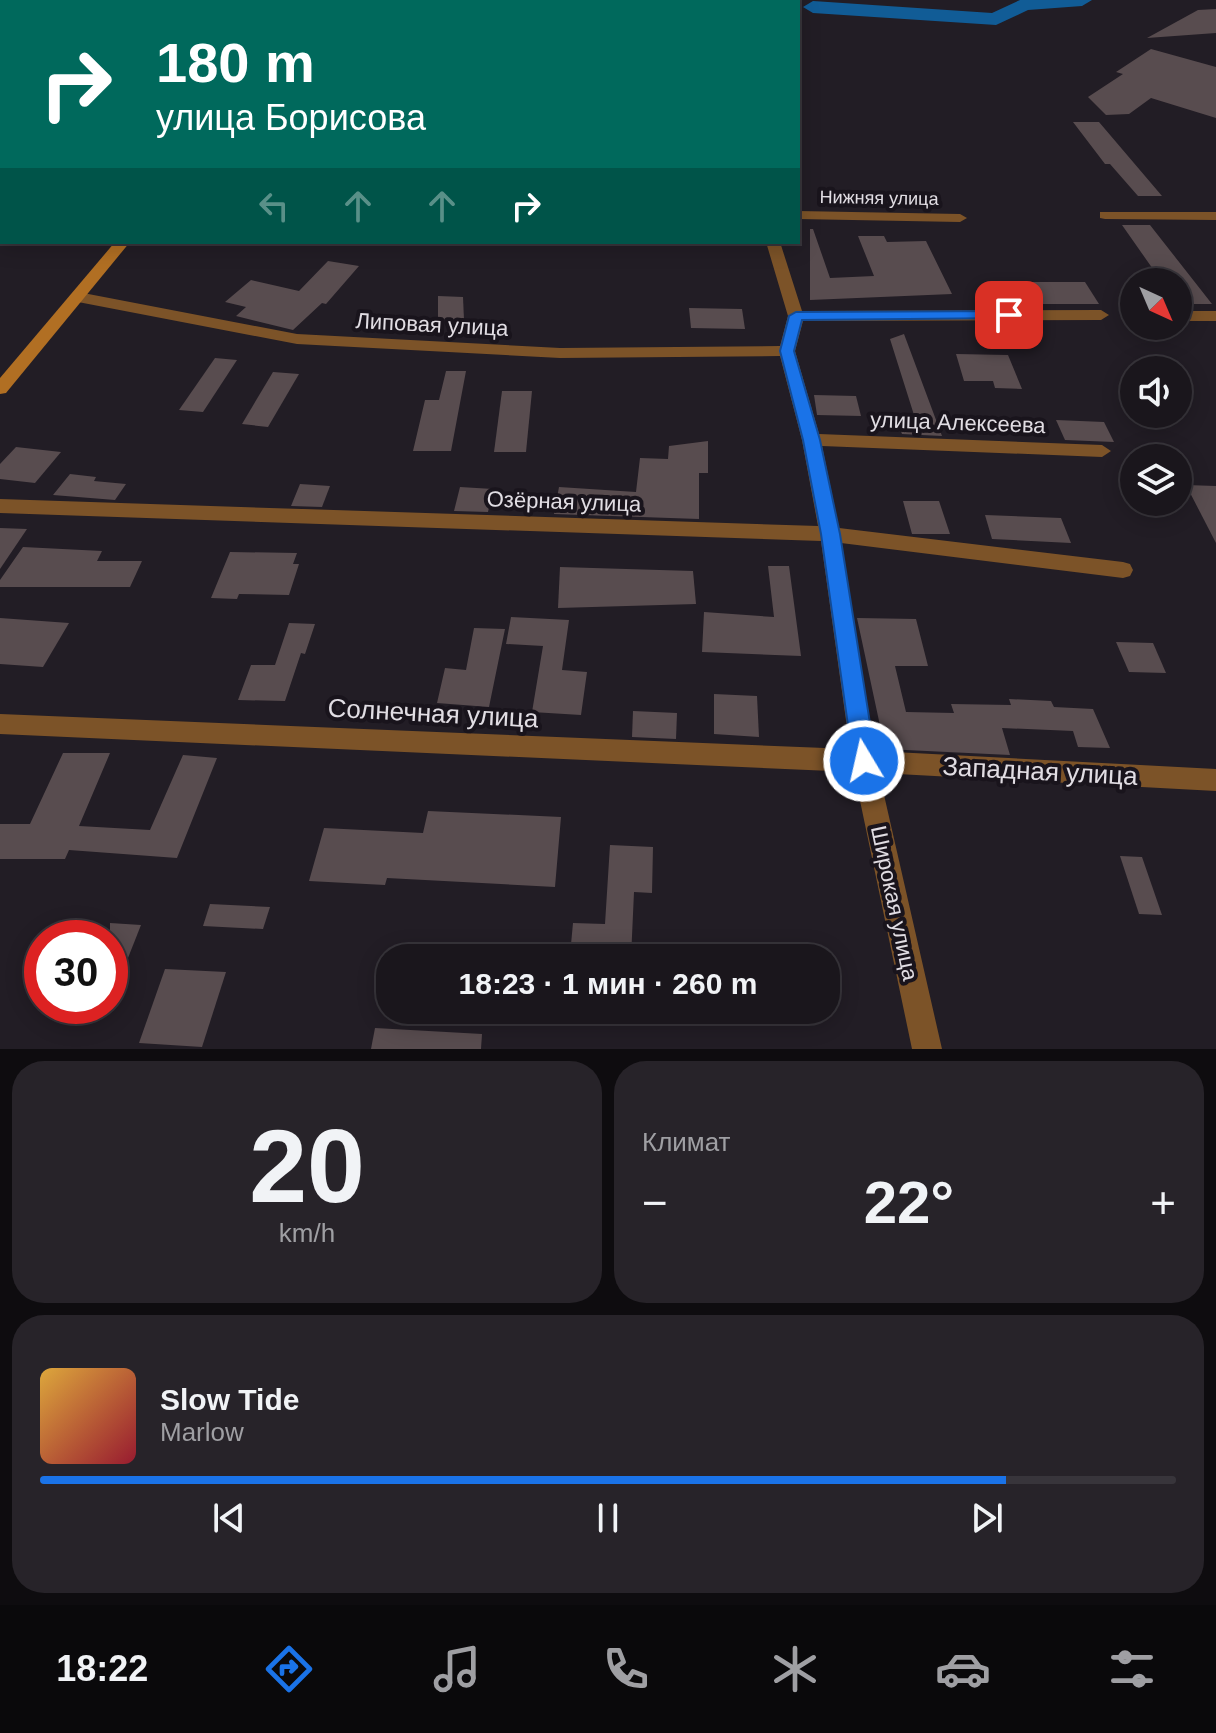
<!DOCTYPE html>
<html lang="ru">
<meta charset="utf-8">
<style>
:root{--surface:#1a161c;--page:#272329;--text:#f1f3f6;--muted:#9f9fa3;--line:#38353b;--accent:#1a73e8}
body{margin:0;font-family:Arial,sans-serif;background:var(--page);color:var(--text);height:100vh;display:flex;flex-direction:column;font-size:30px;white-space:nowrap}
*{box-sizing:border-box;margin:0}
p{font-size:26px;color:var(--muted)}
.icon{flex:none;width:44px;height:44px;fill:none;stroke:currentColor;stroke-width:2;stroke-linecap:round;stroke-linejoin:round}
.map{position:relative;height:1049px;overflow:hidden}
.panel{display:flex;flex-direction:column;gap:12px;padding:12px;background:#0e0c0f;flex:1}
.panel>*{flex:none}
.guide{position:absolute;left:0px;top:0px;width:800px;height:244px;box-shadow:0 4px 20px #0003,0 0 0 2px var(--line);background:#00695c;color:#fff;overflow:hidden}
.needle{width:52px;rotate:136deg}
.tools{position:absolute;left:1120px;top:268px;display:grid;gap:16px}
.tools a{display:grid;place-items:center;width:72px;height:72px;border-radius:50%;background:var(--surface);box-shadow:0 4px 20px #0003,0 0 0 2px var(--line);font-size:40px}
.speed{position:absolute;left:24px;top:920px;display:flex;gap:16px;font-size:40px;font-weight:700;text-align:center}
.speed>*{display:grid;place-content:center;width:104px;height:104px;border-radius:50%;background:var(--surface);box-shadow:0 4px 20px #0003,0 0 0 2px var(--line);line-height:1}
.speed .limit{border:12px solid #d22;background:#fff;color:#111}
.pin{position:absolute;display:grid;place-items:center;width:68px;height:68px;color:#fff;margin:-34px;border-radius:16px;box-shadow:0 4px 12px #0006}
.me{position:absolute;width:88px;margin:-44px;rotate:351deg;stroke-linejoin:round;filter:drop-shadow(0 0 6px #0008)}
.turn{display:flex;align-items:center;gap:28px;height:168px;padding:0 24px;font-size:36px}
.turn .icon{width:104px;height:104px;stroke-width:2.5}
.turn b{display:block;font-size:56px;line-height:68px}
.lanes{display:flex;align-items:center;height:76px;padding:0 24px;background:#0003;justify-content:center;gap:40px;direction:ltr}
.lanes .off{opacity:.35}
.big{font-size:60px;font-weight:700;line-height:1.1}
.panel .tile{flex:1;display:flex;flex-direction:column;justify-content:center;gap:12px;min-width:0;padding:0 28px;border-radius:32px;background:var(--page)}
.panel .dial{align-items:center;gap:0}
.dial b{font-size:104px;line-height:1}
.song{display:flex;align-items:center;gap:24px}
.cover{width:96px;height:96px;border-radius:12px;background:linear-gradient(135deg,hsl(40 70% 55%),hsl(350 70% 35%))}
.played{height:8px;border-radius:4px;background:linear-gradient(90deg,var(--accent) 85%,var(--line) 85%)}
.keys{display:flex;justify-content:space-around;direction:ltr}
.heat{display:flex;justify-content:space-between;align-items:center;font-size:44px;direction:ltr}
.panel .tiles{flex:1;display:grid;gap:12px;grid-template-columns:1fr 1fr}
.tile:last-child{grid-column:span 2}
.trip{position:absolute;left:376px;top:944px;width:464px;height:80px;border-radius:32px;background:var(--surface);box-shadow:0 4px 20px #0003,0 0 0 2px var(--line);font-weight:700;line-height:80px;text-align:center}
.dock{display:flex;height:128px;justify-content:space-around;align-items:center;background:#0a090b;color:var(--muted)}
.dock .icon{width:56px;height:56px}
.dock .on{color:var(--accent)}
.dock b{font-size:36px;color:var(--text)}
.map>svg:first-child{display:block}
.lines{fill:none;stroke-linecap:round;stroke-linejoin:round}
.river{fill:#115c96;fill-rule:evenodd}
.building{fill:#584c4f}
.street{fill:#7c5328;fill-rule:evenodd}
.secondary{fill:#b16f23;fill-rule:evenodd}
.route{fill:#1a73e8;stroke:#114b97;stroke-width:2}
.labels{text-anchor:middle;stroke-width:8;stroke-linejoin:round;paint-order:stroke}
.far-street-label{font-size:18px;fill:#e1dde3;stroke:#19141c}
.street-label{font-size:22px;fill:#e1dde3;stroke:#19141c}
.near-street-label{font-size:26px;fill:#e1dde3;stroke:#19141c}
</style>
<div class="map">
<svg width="1216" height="1049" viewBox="0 0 1216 1049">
<rect width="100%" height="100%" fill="#221d25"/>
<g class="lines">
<path class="river" d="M 1092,0 L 1082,6 L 1028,10 L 996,25 L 813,13 L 803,7 L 813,1 L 992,13 L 1020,0 Z"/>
</g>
<g class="building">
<path d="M 1216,9 L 1216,33 L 1147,38 L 1198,10 Z"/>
<path d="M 1151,49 L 1216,67 L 1216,118 L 1151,98 L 1129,114 L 1106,115 L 1088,97 L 1123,74 L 1116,72 Z"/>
<path d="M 1073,122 L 1099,122 L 1162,196 L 1138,196 L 1110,164 L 1105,164 Z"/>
<path d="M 1122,225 L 1150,225 L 1212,304 L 1178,304 L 1178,282 L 1162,282 Z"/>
<path d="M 810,229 L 813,229 L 830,278 L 874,276 L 858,236 L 884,236 L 887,242 L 926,241 L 952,294 L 810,300 Z"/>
<path d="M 328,261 L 359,266 L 326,304 L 322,303 L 293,330 L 236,316 L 246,307 L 225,302 L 251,280 L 299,291 Z"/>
<path d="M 1029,282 L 1085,282 L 1099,304 L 1041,304 Z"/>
<path d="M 438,296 L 463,297 L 464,320 L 438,322 Z"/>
<path d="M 689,308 L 742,309 L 745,329 L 691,328 Z"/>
<path d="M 904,334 L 942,436 L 902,434 L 895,416 L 914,415 L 890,339 Z"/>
<path d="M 956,354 L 1008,355 L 1022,389 L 995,388 L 993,381 L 964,381 Z"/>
<path d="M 215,358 L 237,360 L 203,412 L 179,410 Z"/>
<path d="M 446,371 L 466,371 L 451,451 L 413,451 L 425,400 L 439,400 Z"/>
<path d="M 273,372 L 299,374 L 268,427 L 242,424 Z"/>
<path d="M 502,391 L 532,391 L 526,452 L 494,452 Z"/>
<path d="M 814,395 L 856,396 L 861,416 L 817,415 Z"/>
<path d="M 1056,420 L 1104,422 L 1114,442 L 1065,440 Z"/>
<path d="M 708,441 L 708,473 L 699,473 L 699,519 L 554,514 L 559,487 L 636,492 L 640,458 L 668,459 L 669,446 Z"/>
<path d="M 16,447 L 61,452 L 35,483 L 0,479 L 0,464 Z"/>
<path d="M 70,474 L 96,477 L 94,481 L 126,484 L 115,500 L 53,495 Z"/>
<path d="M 300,484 L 330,486 L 322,507 L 291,506 Z"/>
<path d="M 1186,485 L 1216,486 L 1216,543 Z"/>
<path d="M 460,487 L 493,489 L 488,512 L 454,511 Z"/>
<path d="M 903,501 L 939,501 L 950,534 L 912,534 Z"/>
<path d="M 985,515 L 1061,518 L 1071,543 L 992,539 Z"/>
<path d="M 0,528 L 27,529 L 0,569 Z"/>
<path d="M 23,547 L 102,551 L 97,561 L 142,561 L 130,587 L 0,587 L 0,580 Z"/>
<path d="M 230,552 L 297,553 L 293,564 L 299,564 L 289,595 L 239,594 L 237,599 L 211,598 Z"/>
<path d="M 768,566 L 789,566 L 801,656 L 702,652 L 704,612 L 774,617 Z"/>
<path d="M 560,567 L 693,571 L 696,604 L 558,608 Z"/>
<path d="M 511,617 L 569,620 L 562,670 L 587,672 L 581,715 L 532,712 L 543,646 L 506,644 Z"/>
<path d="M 0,618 L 69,623 L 43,667 L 0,664 Z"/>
<path d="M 857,618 L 916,619 L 928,666 L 895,666 L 906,712 L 954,713 L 951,704 L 1011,705 L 1009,699 L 1051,701 L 1054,707 L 1093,709 L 1110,748 L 1078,747 L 1073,731 L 1002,728 L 1010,755 L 885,749 Z"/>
<path d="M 289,623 L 315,624 L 305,654 L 301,653 L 285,701 L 238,700 L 251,665 L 275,665 Z"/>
<path d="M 474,628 L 505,629 L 489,707 L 437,703 L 445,668 L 466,670 Z"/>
<path d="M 1116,642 L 1153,643 L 1166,673 L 1129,672 Z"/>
<path d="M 714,694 L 757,696 L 759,737 L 714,734 Z"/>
<path d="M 633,711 L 677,713 L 676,739 L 632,737 Z"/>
<path d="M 63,753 L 110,753 L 79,826 L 150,830 L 183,755 L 217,758 L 177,858 L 69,850 L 65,859 L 0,859 L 0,824 L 30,824 Z"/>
<path d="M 428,811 L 561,817 L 555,887 L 387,878 L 385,885 L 309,881 L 324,828 L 423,833 Z"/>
<path d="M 610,845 L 653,847 L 652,893 L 634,892 L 631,958 L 570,955 L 573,923 L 605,924 Z"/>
<path d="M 1120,856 L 1142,857 L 1162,915 L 1139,914 Z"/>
<path d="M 210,904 L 270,907 L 263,929 L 203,926 Z"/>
<path d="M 110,923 L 141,925 L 111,1001 L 110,1001 Z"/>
<path d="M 165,969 L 226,972 L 202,1047 L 139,1043 Z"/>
<path d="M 375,1028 L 482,1034 L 481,1049 L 371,1049 Z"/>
</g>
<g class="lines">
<g class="street">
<rect x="0" y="121" width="2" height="8"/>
<path d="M 798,211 L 960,214 L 967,218 L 960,222 L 798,219 Z"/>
<path d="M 1100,212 L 1216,212 L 1216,220 L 1105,219 L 1100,218 Z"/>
<path d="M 766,242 L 780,242 L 802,311 L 1101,310 L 1109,315 L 1101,320 L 803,321 L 795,351 L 819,434 L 1102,445 L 1111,451 L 1102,457 L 822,446 L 839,528 L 1123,562 L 1130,564 L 1133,570 L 1130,576 L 1123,578 L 841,543 L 875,751 L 1216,769 L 1216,791 L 879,773 L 942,1049 L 912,1049 L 854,772 L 0,734 L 0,714 L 850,749 L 821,541 L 0,513 L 0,499 L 818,526 L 802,440 L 780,356 L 560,358 L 297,344 L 78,302 L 70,297 L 78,292 L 297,334 L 560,348 L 780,346 L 788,316 Z"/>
<rect x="1178" y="311" width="38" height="10"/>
</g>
<g class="secondary">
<path d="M 321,0 L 331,0 L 320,2 Z"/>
<path d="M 115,242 L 130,242 L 6,393 L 0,394 L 0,378 Z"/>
</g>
</g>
<path class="route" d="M 1009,311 L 1014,312 L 1014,318 L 802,320 L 794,351 L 820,440 L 840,534 L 876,761 L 872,768 L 864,771 L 856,768 L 853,761 L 821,534 L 803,440 L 780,351 L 789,316 L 796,312 Z"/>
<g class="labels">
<g class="far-street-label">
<text transform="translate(879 198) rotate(1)" y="6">Нижняя улица</text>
</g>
<g class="street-label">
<text transform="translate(432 324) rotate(3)" y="8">Липовая улица</text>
<text transform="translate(958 422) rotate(2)" y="8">улица Алексеева</text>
<text transform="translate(564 501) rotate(2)" y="8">Озёрная улица</text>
<text transform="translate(895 903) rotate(78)" y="8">Широкая улица</text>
</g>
<g class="near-street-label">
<text transform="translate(433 713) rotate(3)" y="9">Солнечная улица</text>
<text transform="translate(1040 771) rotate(3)" y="9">Западная улица</text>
</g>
</g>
</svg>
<div class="tools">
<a><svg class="needle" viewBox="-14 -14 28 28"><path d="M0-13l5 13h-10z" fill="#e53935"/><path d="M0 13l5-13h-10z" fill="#9f9fa3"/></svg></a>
<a><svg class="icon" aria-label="sound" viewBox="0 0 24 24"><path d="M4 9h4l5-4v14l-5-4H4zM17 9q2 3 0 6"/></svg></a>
<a><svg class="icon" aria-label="layers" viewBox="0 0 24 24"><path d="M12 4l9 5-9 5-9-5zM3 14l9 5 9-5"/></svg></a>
</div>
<div class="speed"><div class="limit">30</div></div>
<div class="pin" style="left:1009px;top:315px;background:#d93025"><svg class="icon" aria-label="arrive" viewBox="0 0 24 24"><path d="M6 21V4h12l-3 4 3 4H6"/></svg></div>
<svg class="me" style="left:864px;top:761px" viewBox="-20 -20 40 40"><circle r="17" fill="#1a73e8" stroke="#fff" stroke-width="3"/><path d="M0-11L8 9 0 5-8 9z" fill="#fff"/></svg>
<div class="trip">18:23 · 1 мин · 260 m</div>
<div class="guide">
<div class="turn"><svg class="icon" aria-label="right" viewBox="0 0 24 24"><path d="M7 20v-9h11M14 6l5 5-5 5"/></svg><div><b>180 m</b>улица Борисова</div></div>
<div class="lanes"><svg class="icon off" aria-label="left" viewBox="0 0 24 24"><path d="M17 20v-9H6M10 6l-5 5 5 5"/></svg><svg class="icon off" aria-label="ahead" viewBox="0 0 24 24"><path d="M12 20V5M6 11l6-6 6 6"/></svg><svg class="icon off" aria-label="ahead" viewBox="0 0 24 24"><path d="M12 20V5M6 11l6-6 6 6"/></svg><svg class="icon" aria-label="right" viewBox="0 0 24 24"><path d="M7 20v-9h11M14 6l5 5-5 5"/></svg></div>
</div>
</div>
<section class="panel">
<div class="tiles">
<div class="tile dial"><b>20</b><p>km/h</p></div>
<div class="tile"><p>Климат</p>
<div class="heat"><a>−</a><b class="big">22°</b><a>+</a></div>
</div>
<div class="tile">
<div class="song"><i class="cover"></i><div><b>Slow Tide</b><p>Marlow</p></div></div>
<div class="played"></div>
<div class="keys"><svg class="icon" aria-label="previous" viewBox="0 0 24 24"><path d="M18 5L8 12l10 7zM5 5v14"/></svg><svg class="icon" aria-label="pause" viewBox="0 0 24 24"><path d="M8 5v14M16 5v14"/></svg><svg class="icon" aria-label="next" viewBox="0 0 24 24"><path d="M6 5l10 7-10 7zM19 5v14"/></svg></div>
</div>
</div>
</section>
<nav class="dock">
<b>18:22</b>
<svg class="icon on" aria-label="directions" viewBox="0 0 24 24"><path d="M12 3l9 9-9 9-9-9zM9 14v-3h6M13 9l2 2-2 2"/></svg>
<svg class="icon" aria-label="music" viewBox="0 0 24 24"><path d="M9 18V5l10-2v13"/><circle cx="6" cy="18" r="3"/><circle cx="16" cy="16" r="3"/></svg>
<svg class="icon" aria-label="phone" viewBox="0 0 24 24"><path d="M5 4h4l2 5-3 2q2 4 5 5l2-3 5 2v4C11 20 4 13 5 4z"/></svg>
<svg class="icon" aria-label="climate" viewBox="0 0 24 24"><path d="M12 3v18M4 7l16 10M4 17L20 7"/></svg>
<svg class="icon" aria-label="car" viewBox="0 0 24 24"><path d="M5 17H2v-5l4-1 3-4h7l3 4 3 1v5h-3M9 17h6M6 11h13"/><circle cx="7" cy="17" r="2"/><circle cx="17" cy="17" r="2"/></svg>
<svg class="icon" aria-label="filters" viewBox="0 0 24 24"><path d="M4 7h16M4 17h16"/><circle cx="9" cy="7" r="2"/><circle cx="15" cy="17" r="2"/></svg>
</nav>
